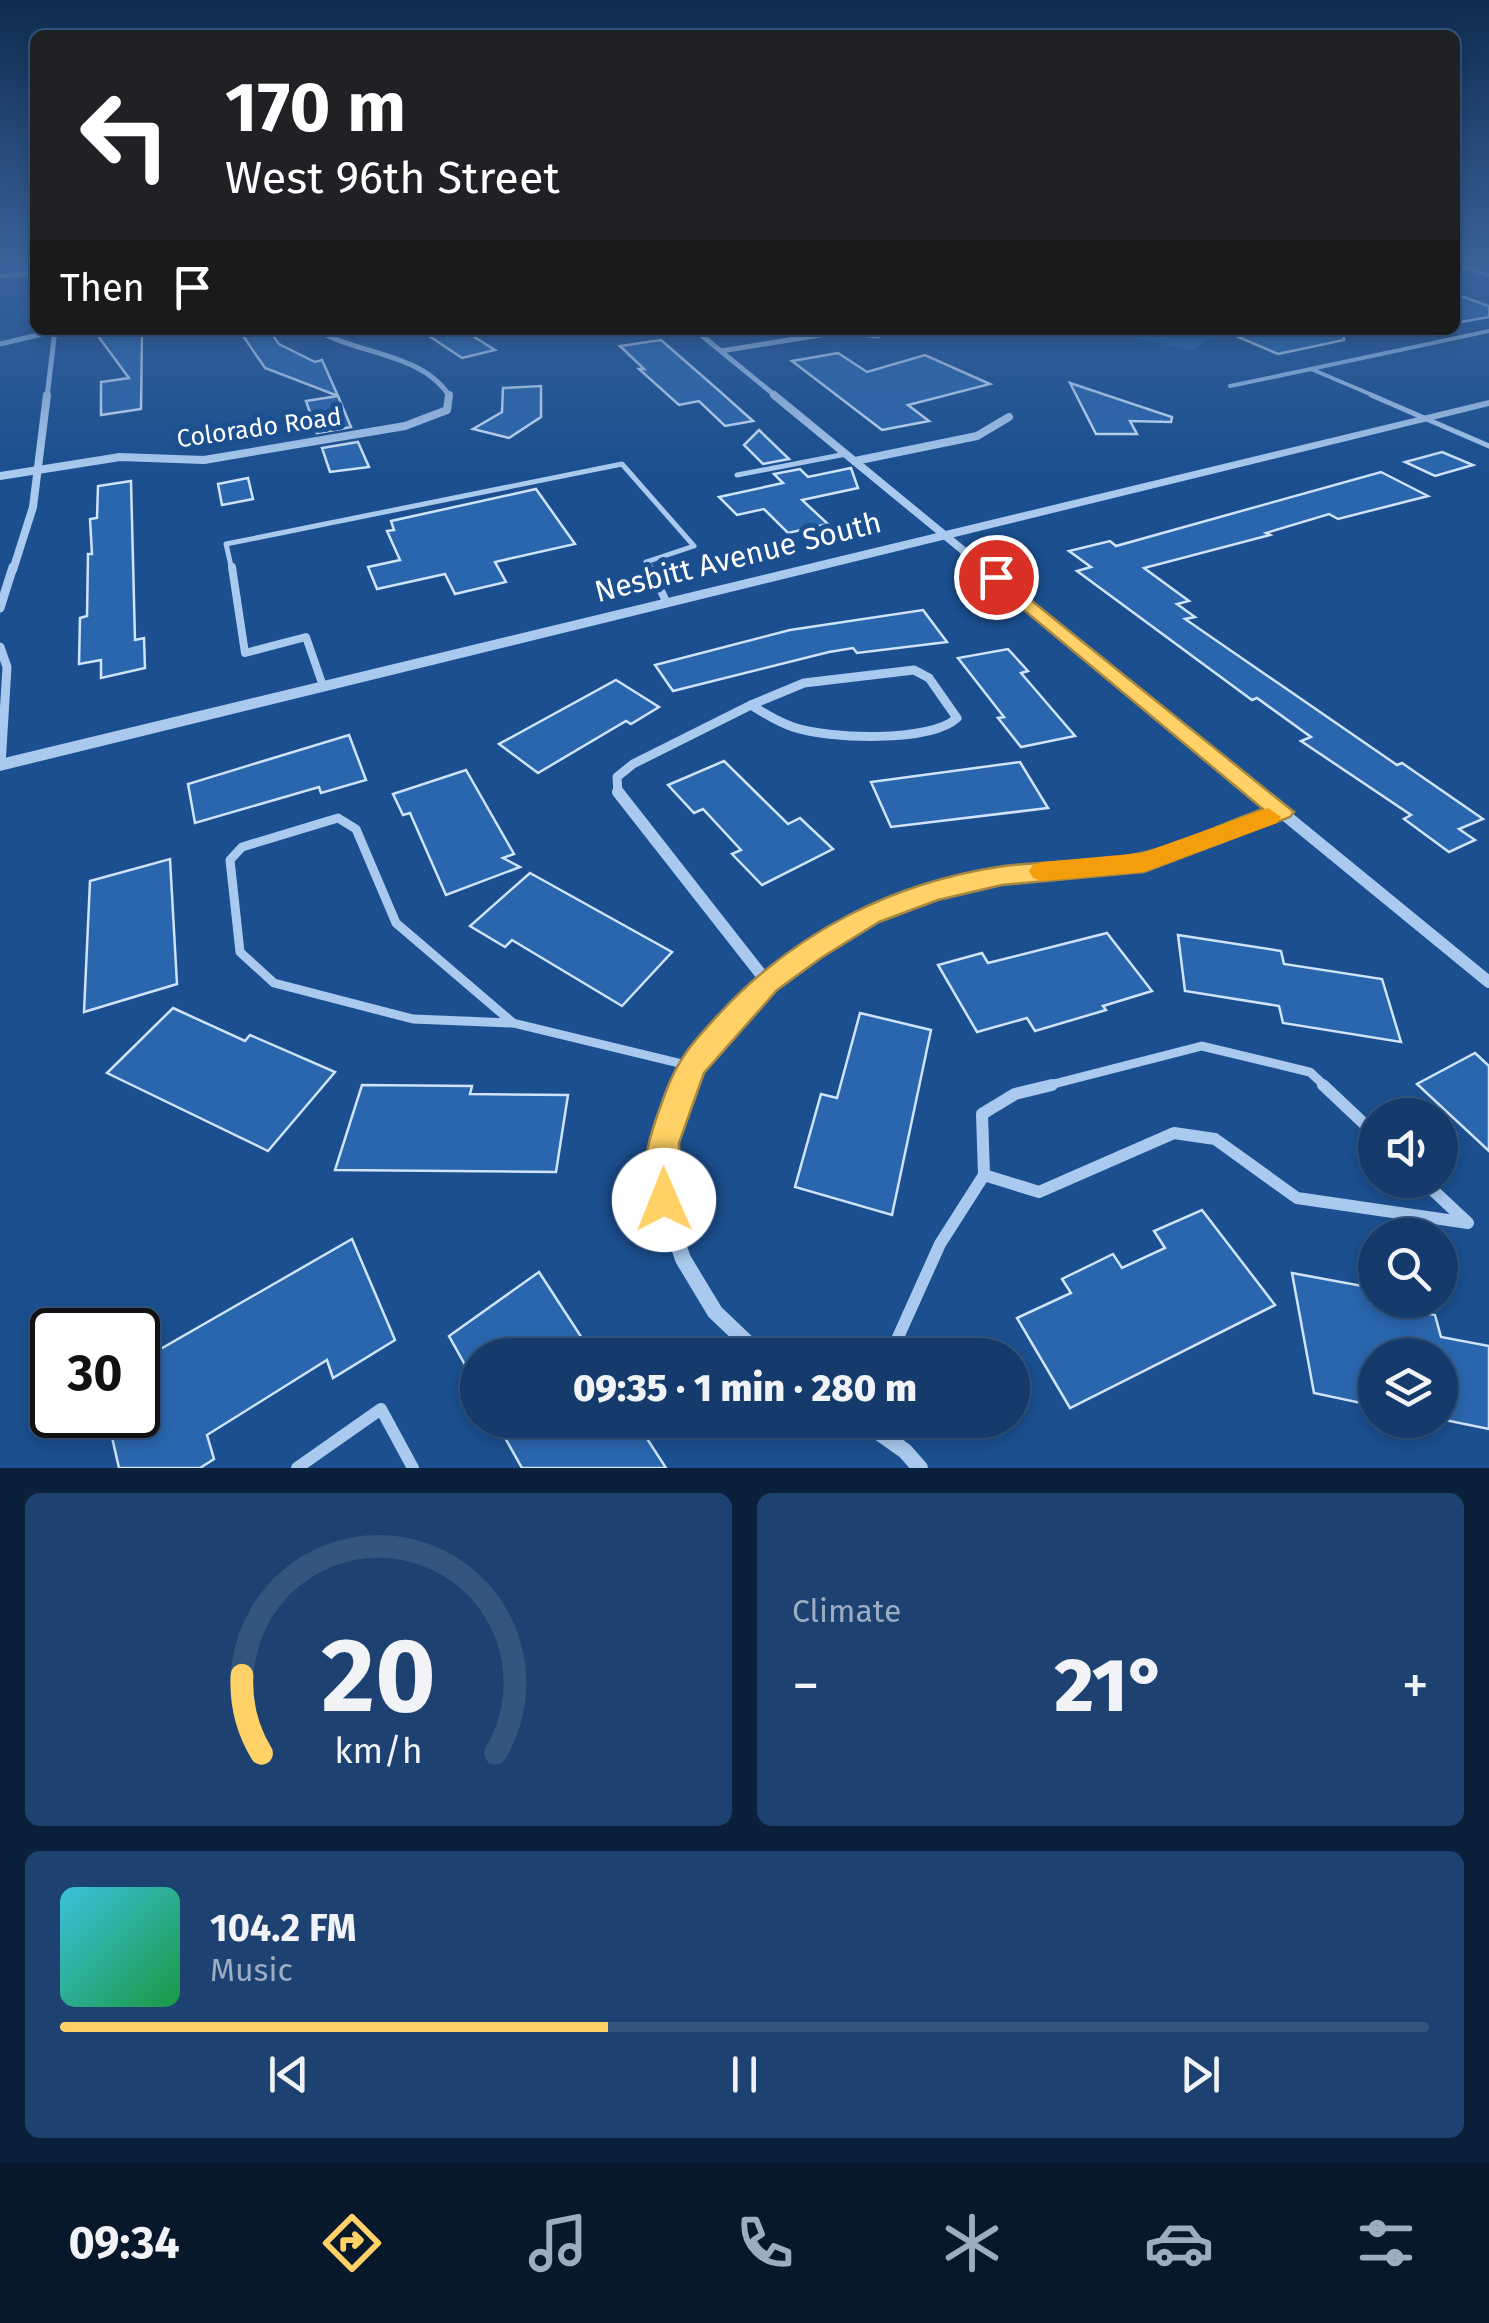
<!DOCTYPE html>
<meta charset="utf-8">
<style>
:root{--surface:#143b6b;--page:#1d4271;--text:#f1f3f6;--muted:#9dadc1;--line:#33557e;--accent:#ffd166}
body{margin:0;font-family:"Fira Sans",sans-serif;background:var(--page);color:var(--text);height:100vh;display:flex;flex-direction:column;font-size:38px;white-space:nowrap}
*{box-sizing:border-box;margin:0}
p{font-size:32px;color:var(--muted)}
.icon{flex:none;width:55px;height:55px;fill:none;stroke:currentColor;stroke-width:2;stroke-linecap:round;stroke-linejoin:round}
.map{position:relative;height:1468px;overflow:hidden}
.side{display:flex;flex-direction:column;gap:25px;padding:25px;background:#0b203b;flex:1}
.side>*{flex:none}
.hud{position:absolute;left:30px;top:30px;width:1430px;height:305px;border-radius:15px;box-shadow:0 5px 15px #0003,0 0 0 2px var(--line);background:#202124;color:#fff;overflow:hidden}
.tools{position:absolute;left:1358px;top:1098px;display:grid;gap:20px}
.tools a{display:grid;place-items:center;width:100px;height:100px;border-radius:50%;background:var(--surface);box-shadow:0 5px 15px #0003,0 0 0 2px var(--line);font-size:50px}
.speed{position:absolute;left:30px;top:1308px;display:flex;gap:20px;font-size:50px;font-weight:700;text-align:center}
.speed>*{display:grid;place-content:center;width:130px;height:130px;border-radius:50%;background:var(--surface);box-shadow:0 5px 15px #0003,0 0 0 2px var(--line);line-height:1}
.speed .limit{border:5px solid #111;border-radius:15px;background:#fff;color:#111}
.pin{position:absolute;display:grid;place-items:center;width:85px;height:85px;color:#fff;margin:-42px;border:5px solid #fff;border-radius:50%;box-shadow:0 2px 10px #0007}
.me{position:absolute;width:110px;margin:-55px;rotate:359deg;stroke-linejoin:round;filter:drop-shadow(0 0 8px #0008)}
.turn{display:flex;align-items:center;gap:35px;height:210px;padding:0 30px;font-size:45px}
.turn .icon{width:130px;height:130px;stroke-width:2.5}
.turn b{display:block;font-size:70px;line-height:85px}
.then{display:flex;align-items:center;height:95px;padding:0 30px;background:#0003;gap:20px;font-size:38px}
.big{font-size:75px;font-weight:800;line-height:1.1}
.side .tile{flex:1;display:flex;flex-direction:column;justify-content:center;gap:15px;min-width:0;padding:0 35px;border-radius:15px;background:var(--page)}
.side .dial{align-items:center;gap:0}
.dial svg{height:260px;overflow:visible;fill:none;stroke:var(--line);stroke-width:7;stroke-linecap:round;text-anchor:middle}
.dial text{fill:var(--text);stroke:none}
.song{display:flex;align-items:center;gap:30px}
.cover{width:120px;height:120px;border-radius:15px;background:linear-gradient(135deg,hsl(190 70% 55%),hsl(140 70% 35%))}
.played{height:10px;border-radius:5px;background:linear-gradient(90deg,var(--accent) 40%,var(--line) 40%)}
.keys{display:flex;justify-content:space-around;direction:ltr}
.heat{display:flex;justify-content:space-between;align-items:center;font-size:55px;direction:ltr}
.side .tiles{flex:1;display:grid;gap:25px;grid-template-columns:1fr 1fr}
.tile:last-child{grid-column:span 2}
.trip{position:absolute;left:460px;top:1338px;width:570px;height:100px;border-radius:50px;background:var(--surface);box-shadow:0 5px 15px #0003,0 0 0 2px var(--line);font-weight:800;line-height:100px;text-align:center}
.dock{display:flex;height:160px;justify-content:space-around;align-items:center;background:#08182b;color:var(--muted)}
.dock .icon{width:70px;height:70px}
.dock .on{color:var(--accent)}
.dock b{font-size:45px;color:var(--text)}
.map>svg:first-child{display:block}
.green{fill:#2461a8}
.building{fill:#2a66ad;stroke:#cfe3fa;stroke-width:2.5}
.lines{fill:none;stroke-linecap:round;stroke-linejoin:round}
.service-far4{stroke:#a9c9ee;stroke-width:4}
.service-far3{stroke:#a9c9ee;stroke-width:5}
.service-far2{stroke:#a9c9ee;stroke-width:8}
.service-far1{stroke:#a9c9ee;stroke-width:9}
.service{stroke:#a9c9ee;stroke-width:12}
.minor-far4{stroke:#a9c9ee;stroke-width:5}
.minor-far3{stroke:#a9c9ee;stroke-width:8}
.minor-far2{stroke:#a9c9ee;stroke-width:9}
.minor-far1{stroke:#a9c9ee;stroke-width:12}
.minor{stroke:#a9c9ee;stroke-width:16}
.tertiary{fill:#a9c9ee;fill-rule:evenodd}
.route{fill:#ffd166;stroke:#a68842;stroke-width:2.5}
.slow{fill:#f59e0b}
.labels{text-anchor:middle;stroke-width:10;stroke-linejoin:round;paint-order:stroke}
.far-street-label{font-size:25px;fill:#fff;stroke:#1b4f8f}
.street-label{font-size:30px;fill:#fff;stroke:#1b4f8f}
</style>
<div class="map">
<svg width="1489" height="1468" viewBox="0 0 1489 1468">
<rect width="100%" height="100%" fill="#1b4f8f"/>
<path class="green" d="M 1118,330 L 1227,330 L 1235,333 L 1212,337 L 1192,351 L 1135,338 Z"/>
<g class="building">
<path d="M 1455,294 L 1489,306 L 1489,317 L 1455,323 Z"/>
<path d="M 129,330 L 142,330 L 141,409 L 101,415 L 101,382 L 129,378 L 98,336 Z"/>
<path d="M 239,330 L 269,330 L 279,344 L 315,362 L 322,360 L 338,396 L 265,368 Z"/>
<path d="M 420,330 L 463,330 L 495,350 L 462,358 Z"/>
<path d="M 1222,330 L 1343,330 L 1344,340 L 1278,354 Z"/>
<path d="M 661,340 L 716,388 L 753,421 L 725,426 L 699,401 L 679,405 L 639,369 L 644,369 L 620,346 Z"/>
<path d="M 838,353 L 867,372 L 925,355 L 990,384 L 908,405 L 929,421 L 882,430 L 792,361 Z"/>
<path d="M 1070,383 L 1172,417 L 1171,422 L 1130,421 L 1137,434 L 1096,434 Z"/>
<path d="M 541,386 L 541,417 L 509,438 L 473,429 L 502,412 L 503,388 Z"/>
<path d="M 338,396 L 351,427 L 317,433 L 306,401 Z"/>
<path d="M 759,430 L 789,459 L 763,464 L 744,445 Z"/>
<path d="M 358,442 L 369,467 L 330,472 L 322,448 Z"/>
<path d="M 1442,452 L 1473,465 L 1435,476 L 1405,462 Z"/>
<path d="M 851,468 L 858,488 L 802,500 L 828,524 L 788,533 L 764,509 L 737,515 L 719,497 L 783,483 L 774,474 L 800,469 L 808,477 Z"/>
<path d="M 1381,472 L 1428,496 L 1338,519 L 1329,514 L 1266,533 L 1270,535 L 1144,568 L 1189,601 L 1177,604 L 1195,617 L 1185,619 L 1397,765 L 1402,763 L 1483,819 L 1459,829 L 1475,840 L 1449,852 L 1404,819 L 1411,815 L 1301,741 L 1311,737 L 1257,698 L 1252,700 L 1077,571 L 1091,567 L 1069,551 L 1110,541 L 1116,546 Z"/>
<path d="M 248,478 L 253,499 L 222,505 L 218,484 Z"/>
<path d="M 131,481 L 135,640 L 144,638 L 145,668 L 101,678 L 101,660 L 79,664 L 80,618 L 87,616 L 88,554 L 92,554 L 90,519 L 97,518 L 98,486 Z"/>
<path d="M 536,489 L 575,544 L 495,562 L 506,582 L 455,594 L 445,574 L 377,589 L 368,567 L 400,560 L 387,531 L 394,530 L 391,521 Z"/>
<path d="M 923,610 L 947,642 L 857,653 L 853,648 L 829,652 L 673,691 L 655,665 L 790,630 Z"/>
<path d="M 1008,649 L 1028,671 L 1021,673 L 1075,736 L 1021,747 L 998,718 L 1004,717 L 958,658 Z"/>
<path d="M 616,680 L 659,707 L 631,724 L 626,721 L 538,773 L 499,744 Z"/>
<path d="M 349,735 L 366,780 L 321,793 L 319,787 L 195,823 L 188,784 Z"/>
<path d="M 724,761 L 788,824 L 800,818 L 833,849 L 762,885 L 732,854 L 741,850 L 703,809 L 694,813 L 668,785 Z"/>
<path d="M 1020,762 L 1048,808 L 891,827 L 871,782 Z"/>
<path d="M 466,770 L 514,854 L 503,858 L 520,867 L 446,895 L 410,813 L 403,815 L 393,794 Z"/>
<path d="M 170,859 L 177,984 L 84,1012 L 90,881 Z"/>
<path d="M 530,873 L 672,952 L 622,1006 L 512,940 L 505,947 L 470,926 Z"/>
<path d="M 1107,933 L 1152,991 L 1103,1006 L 1106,1010 L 1035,1031 L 1027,1018 L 977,1032 L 938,965 L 982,953 L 988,963 Z"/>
<path d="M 1178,935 L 1281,951 L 1284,964 L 1382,979 L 1401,1042 L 1283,1023 L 1279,1006 L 1185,991 Z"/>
<path d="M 173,1008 L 245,1041 L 250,1035 L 335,1072 L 268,1151 L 107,1073 Z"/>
<path d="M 860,1013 L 931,1030 L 892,1215 L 795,1187 L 821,1094 L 837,1098 Z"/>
<path d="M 1475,1053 L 1489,1066 L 1489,1151 L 1417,1084 Z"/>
<path d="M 362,1085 L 472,1086 L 470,1094 L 568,1095 L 556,1172 L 335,1170 Z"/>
<path d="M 1202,1210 L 1275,1305 L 1070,1408 L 1017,1318 L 1071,1293 L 1062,1279 L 1113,1254 L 1122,1268 L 1165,1248 L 1154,1231 Z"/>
<path d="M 352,1239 L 395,1340 L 333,1378 L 327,1360 L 207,1435 L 214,1459 L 200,1468 L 119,1468 L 107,1415 L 138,1415 L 138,1362 Z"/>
<path d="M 539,1272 L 593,1355 L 478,1355 L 478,1388 L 449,1336 Z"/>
<path d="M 1292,1273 L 1368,1287 L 1371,1303 L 1435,1315 L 1441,1337 L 1489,1346 L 1489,1429 L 1440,1419 L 1440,1355 L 1375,1355 L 1375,1406 L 1314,1393 Z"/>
<path d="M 495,1420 L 635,1420 L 666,1468 L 522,1468 Z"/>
</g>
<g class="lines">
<g class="service-far4">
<path d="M 1455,264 L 1489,275"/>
<path d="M 1230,386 L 1311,369"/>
<path d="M 1377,397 L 1311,369 L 1489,331"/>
</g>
<g class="service-far3">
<path d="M 1371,395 L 1489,446"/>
<path d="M 737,475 L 846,454"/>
<path d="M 232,570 L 226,544 L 622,464 L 694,546 L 646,562 L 650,570"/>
</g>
<g class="service-far2">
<path d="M 232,567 L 245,653 L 306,637 L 323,686"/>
<path d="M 649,567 L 667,603"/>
</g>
<g class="service-far1">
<path d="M 338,818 L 356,829 L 396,923 L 513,1023 L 413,1019 L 274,983 L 240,952 L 230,860 L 242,847 Z"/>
<path d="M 513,1023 L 691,1066"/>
<path d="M 1042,1087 L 1202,1046 L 1310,1072 L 1326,1087"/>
</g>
<g class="service">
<path d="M 1323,1085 L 1375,1134"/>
<path d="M 984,1175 L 1039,1192 L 1174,1133 L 1215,1139 L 1297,1198 L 1468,1223 L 1422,1180"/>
<path d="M 890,1355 L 940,1244 L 984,1175 L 982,1114 L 1015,1094 L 1052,1085"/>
<path d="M 297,1468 L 381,1409 L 413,1468"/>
</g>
<g class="minor-far4">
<path d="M 0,276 L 35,273"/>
<path d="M 317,330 C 359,355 423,353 450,397"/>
<path d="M 695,330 L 777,397"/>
<path d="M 0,344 L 59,330"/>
<path d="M 721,351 L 839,332 L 878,336"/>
<path d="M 47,397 L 55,330"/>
</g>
<g class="minor-far3">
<path d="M 774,395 L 987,570"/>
<path d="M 855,461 L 977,436 L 1009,417"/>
<path d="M 0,476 L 120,457 L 204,460 L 405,426 L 447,410 L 449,395"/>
<path d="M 13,570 L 33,507 L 47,395"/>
</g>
<g class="minor-far2">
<path d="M 984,567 L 1260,794"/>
<path d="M 0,608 L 13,567"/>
<path d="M 0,647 L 7,667 L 1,765"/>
<path d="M 914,670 L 929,678 L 957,718 C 930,743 828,739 793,727 C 778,722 765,714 751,705 L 804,683 Z"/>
<path d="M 618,794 L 617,777 L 633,764 L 751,705"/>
</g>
<g class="minor-far1">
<path d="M 618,792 L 767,982"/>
<path d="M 1257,792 L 1489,982"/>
<path d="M 683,1087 L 691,1066 L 767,982 L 869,915 L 934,891 L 1003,876 L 1144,862 L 1282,812"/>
</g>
<g class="minor">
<path d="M 684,1085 L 662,1143 L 663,1200 L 683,1259 L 715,1312 L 760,1355"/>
<path d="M 861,1420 L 905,1451 L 920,1468"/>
</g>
<path class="tertiary" d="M 1489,400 L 1489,406 L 0,771 L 0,759 Z"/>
</g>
<linearGradient id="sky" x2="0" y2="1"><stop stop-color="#0f2b4f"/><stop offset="0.56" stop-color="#39639b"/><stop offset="1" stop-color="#39639b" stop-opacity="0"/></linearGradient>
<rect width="1489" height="470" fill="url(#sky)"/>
<path class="route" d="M 996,572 L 1294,812 L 1290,817 L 1144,872 L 1002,885 L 938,900 L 879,922 L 821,958 L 777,990 L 704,1073 L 679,1143 L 681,1200 L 676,1212 L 664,1217 L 651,1212 C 635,1174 651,1131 665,1094 C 678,1058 693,1042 719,1014 C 795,932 893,882 1004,866 C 1049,860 1097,863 1141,853 C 1182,844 1223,823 1263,809 L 989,581 L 987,577 Z"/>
<path class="slow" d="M 1268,808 L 1281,817 L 1277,823 L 1144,872 L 1042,881 L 1033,878 L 1029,871 L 1033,865 L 1042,862 L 1142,853 Z"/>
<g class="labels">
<g class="far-street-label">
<text transform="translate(259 427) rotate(-8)" y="9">Colorado Road</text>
</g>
<g class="street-label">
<text transform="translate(738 557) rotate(-14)" y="10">Nesbitt Avenue South</text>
</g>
</g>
</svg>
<div class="tools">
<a><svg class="icon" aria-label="sound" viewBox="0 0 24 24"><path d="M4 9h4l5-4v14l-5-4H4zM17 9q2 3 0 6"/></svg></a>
<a><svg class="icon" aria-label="search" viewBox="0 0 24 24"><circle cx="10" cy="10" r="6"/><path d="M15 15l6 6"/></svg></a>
<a><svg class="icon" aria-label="layers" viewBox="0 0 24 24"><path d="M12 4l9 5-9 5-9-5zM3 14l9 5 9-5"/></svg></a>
</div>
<div class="speed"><div class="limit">30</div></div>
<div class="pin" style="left:996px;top:577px;background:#d93025"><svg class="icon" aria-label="arrive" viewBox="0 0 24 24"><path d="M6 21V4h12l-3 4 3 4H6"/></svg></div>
<svg class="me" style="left:664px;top:1200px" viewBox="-20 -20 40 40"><circle r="19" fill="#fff"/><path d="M0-13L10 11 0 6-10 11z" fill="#ffd166"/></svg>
<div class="trip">09:35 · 1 min · 280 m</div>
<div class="hud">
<div class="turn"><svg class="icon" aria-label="left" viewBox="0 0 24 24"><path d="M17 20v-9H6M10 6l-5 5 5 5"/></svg><div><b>170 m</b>West 96th Street</div></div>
<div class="then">Then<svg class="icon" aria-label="arrive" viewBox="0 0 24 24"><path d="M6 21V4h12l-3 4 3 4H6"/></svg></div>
</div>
</div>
<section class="side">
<div class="tiles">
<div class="tile dial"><svg viewBox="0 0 100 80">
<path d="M14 69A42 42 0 1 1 86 69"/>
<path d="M14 69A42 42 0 0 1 8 45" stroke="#ffd166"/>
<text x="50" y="56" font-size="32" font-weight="700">20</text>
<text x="50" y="72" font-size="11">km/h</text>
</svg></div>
<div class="tile"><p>Climate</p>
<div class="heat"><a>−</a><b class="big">21°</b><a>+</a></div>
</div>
<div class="tile">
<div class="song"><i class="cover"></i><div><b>104.2 FM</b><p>Music</p></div></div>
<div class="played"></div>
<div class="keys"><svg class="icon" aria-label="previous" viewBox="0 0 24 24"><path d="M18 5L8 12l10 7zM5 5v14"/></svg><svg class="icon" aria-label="pause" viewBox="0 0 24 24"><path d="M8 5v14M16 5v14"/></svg><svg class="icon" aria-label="next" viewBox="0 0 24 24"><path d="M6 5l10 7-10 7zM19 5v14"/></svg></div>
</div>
</div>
</section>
<nav class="dock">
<b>09:34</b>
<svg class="icon on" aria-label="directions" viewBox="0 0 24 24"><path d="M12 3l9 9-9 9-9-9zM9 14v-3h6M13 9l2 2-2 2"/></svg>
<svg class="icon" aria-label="music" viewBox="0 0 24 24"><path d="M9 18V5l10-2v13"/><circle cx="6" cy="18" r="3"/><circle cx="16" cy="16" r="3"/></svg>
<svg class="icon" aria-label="phone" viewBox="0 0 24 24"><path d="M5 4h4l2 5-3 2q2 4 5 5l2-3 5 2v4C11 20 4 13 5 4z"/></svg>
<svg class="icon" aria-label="climate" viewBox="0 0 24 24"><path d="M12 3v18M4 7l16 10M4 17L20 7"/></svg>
<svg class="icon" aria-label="car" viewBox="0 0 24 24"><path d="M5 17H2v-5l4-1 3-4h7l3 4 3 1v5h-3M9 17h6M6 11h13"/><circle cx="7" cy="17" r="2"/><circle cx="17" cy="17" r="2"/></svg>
<svg class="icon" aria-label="filters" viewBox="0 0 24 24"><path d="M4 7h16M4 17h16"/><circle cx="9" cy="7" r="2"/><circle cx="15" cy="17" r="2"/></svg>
</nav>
